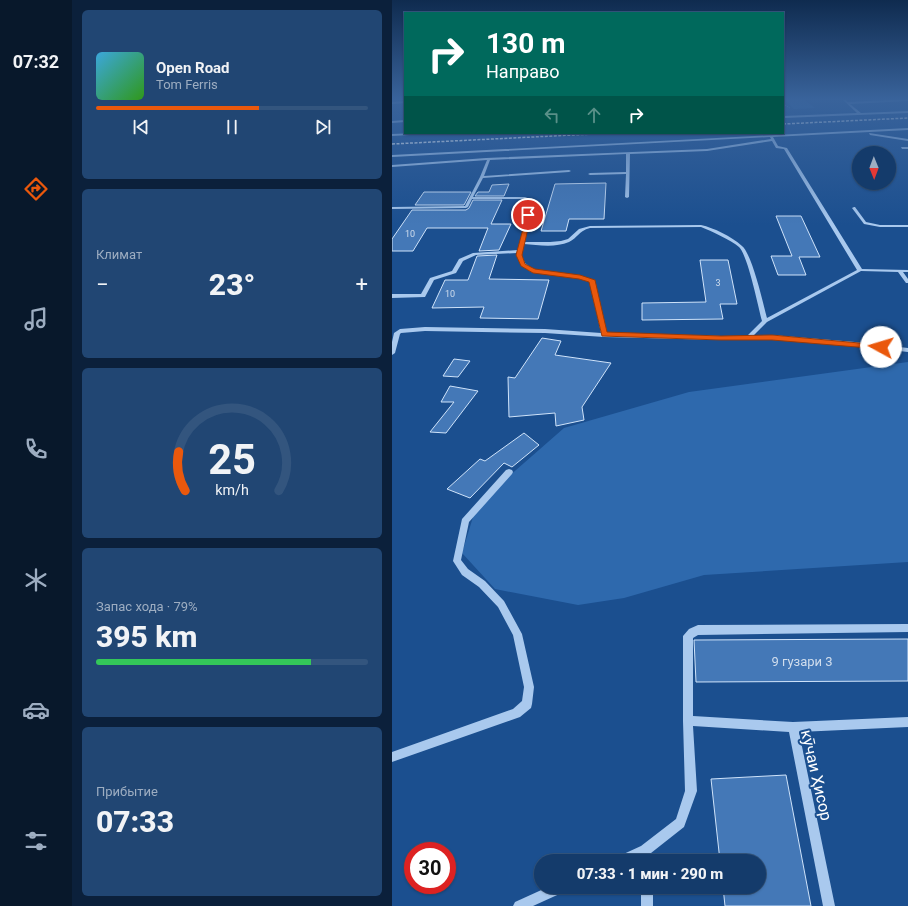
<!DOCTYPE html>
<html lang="ru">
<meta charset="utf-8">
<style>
:root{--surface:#143b6b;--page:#214673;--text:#f1f3f6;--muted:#9dadc1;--line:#33557e;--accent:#ea580c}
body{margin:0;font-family:Roboto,sans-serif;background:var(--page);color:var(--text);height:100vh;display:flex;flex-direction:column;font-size:15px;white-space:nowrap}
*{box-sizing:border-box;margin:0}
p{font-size:13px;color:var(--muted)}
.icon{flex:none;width:22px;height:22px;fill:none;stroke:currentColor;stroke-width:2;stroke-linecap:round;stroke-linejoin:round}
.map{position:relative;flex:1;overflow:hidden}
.side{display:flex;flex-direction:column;gap:10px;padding:10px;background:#0b203b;width:320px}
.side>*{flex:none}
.hud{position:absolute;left:12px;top:12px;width:380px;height:122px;border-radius:0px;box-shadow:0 1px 3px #0004,0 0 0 1px var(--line);background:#00695c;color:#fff;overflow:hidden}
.needle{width:26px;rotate:179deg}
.controls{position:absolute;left:460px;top:146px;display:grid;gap:8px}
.controls a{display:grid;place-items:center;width:44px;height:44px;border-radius:50%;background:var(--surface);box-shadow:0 1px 3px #0004,0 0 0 1px var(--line);font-size:20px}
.speed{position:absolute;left:12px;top:842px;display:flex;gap:8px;font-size:20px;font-weight:700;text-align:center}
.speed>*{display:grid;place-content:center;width:52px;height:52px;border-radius:50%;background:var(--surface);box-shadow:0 1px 3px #0004,0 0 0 1px var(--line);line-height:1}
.speed .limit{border:6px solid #d22;background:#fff;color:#111}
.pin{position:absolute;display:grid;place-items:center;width:34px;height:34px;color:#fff;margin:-17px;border:2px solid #fff;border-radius:50%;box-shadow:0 1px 4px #0007}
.me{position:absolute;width:44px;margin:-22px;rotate:276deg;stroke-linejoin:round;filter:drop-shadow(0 0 3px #0008)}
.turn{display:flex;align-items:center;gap:14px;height:84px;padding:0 16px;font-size:18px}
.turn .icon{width:52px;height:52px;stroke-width:2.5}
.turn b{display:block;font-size:28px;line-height:34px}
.lanes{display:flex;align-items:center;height:38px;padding:0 16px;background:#0003;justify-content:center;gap:20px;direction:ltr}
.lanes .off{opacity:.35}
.big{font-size:30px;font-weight:800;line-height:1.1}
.side .widget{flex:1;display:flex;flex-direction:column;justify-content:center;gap:6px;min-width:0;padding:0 14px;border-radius:6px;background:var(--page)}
.side .dial{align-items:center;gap:0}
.dial svg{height:104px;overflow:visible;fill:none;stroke:var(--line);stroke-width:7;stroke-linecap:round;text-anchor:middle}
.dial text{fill:var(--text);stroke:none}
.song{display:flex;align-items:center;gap:12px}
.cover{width:48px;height:48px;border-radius:6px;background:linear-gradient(135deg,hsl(200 70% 55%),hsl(110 70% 35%))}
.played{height:4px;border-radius:2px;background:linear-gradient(90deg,var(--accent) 60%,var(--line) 60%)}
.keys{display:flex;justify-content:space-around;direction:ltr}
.heat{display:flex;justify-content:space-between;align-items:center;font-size:22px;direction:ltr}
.charge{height:6px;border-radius:3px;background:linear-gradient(90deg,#34c759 79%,var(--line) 0)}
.trip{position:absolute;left:142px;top:854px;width:232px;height:40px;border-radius:20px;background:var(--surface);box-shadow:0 1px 3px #0004,0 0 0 1px var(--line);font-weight:800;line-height:40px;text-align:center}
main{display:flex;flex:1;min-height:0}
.tab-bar{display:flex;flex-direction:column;width:72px;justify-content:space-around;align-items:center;background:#08182b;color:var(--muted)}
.tab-bar .icon{width:28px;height:28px}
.tab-bar .selected{color:var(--accent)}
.tab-bar b{font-size:18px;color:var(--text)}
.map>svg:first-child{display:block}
.green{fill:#2e69ad}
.building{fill:#4478b7;stroke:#cfe3fa}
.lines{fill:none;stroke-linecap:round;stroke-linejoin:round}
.path{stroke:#a9c9ee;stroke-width:1;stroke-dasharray:1 1.5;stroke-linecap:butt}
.minor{fill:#a9c9ee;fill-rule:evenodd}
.rail{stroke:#fff;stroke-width:1.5;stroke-dasharray:3 1.5;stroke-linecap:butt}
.route{fill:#ea580c;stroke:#983908}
.labels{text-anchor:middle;stroke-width:4;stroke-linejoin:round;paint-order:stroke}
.far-number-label{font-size:9px;fill:#d0dded}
.near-number-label{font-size:13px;fill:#d0dded}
.near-street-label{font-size:16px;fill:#fff;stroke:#1b4f8f}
</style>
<main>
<nav class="tab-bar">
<b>07:32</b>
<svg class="icon selected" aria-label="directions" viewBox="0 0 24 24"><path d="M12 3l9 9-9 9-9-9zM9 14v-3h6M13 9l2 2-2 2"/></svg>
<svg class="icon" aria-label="music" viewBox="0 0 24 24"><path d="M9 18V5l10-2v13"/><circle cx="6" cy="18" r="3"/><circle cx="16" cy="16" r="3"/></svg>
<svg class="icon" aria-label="phone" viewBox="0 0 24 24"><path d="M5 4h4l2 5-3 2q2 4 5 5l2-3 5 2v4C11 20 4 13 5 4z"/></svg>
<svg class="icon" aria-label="climate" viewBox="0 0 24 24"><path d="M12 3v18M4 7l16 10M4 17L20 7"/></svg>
<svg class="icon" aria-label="car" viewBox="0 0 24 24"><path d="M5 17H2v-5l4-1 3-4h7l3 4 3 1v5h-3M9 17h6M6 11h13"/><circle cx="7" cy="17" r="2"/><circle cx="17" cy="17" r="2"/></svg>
<svg class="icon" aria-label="filters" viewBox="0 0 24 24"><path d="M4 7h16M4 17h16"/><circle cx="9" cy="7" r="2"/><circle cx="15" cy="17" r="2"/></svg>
</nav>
<section class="side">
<div class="widget">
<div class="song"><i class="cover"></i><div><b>Open Road</b><p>Tom Ferris</p></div></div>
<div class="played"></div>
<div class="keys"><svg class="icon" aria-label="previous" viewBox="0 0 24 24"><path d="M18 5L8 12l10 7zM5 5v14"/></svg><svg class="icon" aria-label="pause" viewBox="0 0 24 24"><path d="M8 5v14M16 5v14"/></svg><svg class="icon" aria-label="next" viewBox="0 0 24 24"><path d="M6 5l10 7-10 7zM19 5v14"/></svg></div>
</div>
<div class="widget"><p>Климат</p>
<div class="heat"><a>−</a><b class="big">23°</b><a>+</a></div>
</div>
<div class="widget dial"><svg viewBox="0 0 100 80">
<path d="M14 69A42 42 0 1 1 86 69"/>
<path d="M14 69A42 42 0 0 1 9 39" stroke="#ea580c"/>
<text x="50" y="56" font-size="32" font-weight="700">25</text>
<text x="50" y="72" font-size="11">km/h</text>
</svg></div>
<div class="widget"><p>Запас хода · 79%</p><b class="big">395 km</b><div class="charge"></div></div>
<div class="widget"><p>Прибытие</p><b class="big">07:33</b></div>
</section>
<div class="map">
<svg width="516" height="906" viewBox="0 0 516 906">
<rect width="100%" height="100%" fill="#1b4f8f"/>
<g class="green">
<path d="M 391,98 L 410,98 L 423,108 L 402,109 Z"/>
<path d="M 516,362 L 516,562 L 312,575 L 232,598 L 186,605 L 103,589 L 70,553 L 85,504 L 172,428 L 297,392 Z"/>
</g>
<g class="building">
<path d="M 214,183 L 212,219 L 177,219 L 174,231 L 149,231 L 163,184 Z"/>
<path d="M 117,184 L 112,196 L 83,196 L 86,192 L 97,192 L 100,185 Z"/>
<path d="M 32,192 L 79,192 L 72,205 L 23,205 Z"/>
<path d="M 81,200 L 110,200 L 99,224 L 119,224 L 107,250 L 87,251 L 96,228 L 35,228 L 21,251 L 0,251 L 0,239 L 20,210 L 74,210 L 77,208 Z"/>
<path d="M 384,216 L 409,216 L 428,257 L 407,257 L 414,275 L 386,275 L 379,256 L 400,256 Z"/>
<path d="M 105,255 L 97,279 L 157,280 L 146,319 L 88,318 L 92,307 L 40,308 L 53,280 L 76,280 L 85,256 Z"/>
<path d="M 308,260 L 336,260 L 345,304 L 328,304 L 331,319 L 250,320 L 250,303 L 314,302 Z"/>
<path d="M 150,338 L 169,341 L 163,355 L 219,363 L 190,407 L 192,420 L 164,426 L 163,413 L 117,417 L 116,377 L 123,378 Z"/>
<path d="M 62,359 L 78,361 L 66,377 L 51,376 Z"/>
<path d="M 58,386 L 86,391 L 54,433 L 38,432 L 62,402 L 49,402 Z"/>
<path d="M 132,433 L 147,445 L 120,467 L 112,463 L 78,498 L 55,489 L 88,459 L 93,461 Z"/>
<path d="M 516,639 L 516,681 L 304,682 L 302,640 Z"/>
<path d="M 394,775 L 419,906 L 333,906 L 331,887 L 367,887 L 367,861 L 328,861 L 319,779 Z"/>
</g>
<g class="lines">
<path class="path" d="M 391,104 L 398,108"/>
<g class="minor">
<path d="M 449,98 L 451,98 L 456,102 L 516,99 L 516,101 L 458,104 L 469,113 L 516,111 L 516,113 L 391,118 L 391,116 L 465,113 Z"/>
<path d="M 13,101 L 13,103 L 0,104 L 0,102 Z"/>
<path d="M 13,120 L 13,122 L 0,123 L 0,121 Z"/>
<path d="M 516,128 L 516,130 L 381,137 L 386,146 L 395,148 L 470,269 L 516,270 L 516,272 L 511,272 L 516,279 L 516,283 L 514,283 L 506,272 L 469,271 L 375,322 L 361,336 L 380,335 L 463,342 L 516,348 L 516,352 L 463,346 L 380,339 L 329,340 L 212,337 L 153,333 L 33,331 L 9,333 L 8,334 L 3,353 L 0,355 L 0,342 L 2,333 L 8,329 L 33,327 L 153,329 L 209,333 L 198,282 L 187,278 L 139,272 L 129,265 L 125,255 L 125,253 L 84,255 L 71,261 L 64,273 L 42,280 L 33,297 L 0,298 L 0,294 L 29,294 L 38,278 L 60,271 L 67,259 L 81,253 L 126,250 L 138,202 L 132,199 L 80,199 L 76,207 L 74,208 L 0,209 L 0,207 L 73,206 L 88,177 L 95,160 L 0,167 L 0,165 L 94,158 L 315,149 L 379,139 L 378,137 L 0,157 L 0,155 ZM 380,141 L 384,148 L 392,149 L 465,270 L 375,318 C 371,303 360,254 350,246 C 339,236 322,228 309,225 L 198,226 L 187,229 L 176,239 L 169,241 L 158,242 L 132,242 L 141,200 L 133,197 L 81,197 L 91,178 L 177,172 L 179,171 L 177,170 L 92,176 L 98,160 L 234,154 L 234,172 L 198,173 L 196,174 L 198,175 L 234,174 L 233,197 L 235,198 L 237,197 L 238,154 L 315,151 ZM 309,227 C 319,231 339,240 347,247 C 356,256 366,306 370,321 L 355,336 L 329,336 L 214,333 L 202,280 L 188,276 L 142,270 L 133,263 L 129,255 L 132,244 C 146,245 163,248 177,242 C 186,238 186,231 198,228 Z"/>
<path d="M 26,133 L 52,133 L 0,136 L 0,134 Z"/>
<path d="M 477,133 L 516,139 L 516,141 L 478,135 Z"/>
<path d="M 509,147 L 516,147 L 516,149 L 510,149 Z"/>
<path d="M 462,207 L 463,207 L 474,222 L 488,225 L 516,225 L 516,227 L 488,227 L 472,224 L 460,208 Z"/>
<path d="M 117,469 L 120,470 L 121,472 L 120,474 L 77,522 L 69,560 L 76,569 L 93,581 L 112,601 L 130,634 L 142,687 L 140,704 L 139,708 L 128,717 L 0,762 L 0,752 L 121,709 L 130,701 L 132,687 L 121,635 L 106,607 L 87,587 L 70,575 L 61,561 L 70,519 L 114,470 Z"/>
<path d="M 516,624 L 516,632 L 306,635 L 301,638 L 301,716 L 401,722 L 516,717 L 516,727 L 407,732 L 443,906 L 431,906 L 397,732 L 301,726 L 305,791 L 292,827 L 259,853 L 260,861 L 248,861 L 248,858 L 242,861 L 223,861 L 225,857 L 249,846 L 284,819 L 293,791 L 291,721 L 291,636 L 297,629 L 306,625 Z"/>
<path d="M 156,887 L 176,887 L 174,891 L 141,906 L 121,906 L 123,902 Z"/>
<rect x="249" y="887" width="12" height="19"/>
</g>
<g class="rail">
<path d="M 391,124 L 516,118"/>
<path d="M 0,144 L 221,133"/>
</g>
</g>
<linearGradient id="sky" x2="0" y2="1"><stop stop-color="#0f2b4f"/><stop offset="0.44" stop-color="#39639b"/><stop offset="1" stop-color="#39639b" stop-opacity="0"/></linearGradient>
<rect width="516" height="225" fill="url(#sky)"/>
<path class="route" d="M 135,214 L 139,215 L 130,255 L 133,264 L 143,269 L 188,275 L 203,280 L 215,332 L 329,336 L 380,335 L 489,345 L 492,347 L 489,349 L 380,340 L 329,340 L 210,336 L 197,282 L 187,279 L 141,273 L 129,266 L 124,255 Z"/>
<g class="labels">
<g class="far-number-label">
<text x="18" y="237">10</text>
<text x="326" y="286">3</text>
<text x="58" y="297">10</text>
</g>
<g class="near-number-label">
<text x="410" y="666">9 гузари 3</text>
</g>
<g class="near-street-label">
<text transform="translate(425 775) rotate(77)" y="6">кӯчаи Ҳисор</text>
</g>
</g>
</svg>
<div class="controls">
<a><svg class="needle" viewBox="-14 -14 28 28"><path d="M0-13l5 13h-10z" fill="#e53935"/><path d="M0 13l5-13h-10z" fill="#9dadc1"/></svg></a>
</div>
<div class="speed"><div class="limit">30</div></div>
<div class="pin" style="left:136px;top:215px;background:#d93025"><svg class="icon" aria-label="arrive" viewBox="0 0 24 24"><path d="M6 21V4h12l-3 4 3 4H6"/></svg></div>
<svg class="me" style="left:489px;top:347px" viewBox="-20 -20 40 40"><circle r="19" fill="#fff"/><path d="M0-13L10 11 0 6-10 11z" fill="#ea580c"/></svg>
<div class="trip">07:33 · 1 мин · 290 m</div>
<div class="hud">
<div class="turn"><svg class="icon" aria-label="right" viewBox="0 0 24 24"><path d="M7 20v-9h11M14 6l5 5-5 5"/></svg><div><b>130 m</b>Направо</div></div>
<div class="lanes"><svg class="icon off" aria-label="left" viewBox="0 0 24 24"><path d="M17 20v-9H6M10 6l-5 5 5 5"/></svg><svg class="icon off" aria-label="ahead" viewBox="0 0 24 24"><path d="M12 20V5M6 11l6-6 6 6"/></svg><svg class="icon" aria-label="right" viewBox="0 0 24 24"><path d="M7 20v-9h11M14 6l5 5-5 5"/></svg></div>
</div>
</div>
</main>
